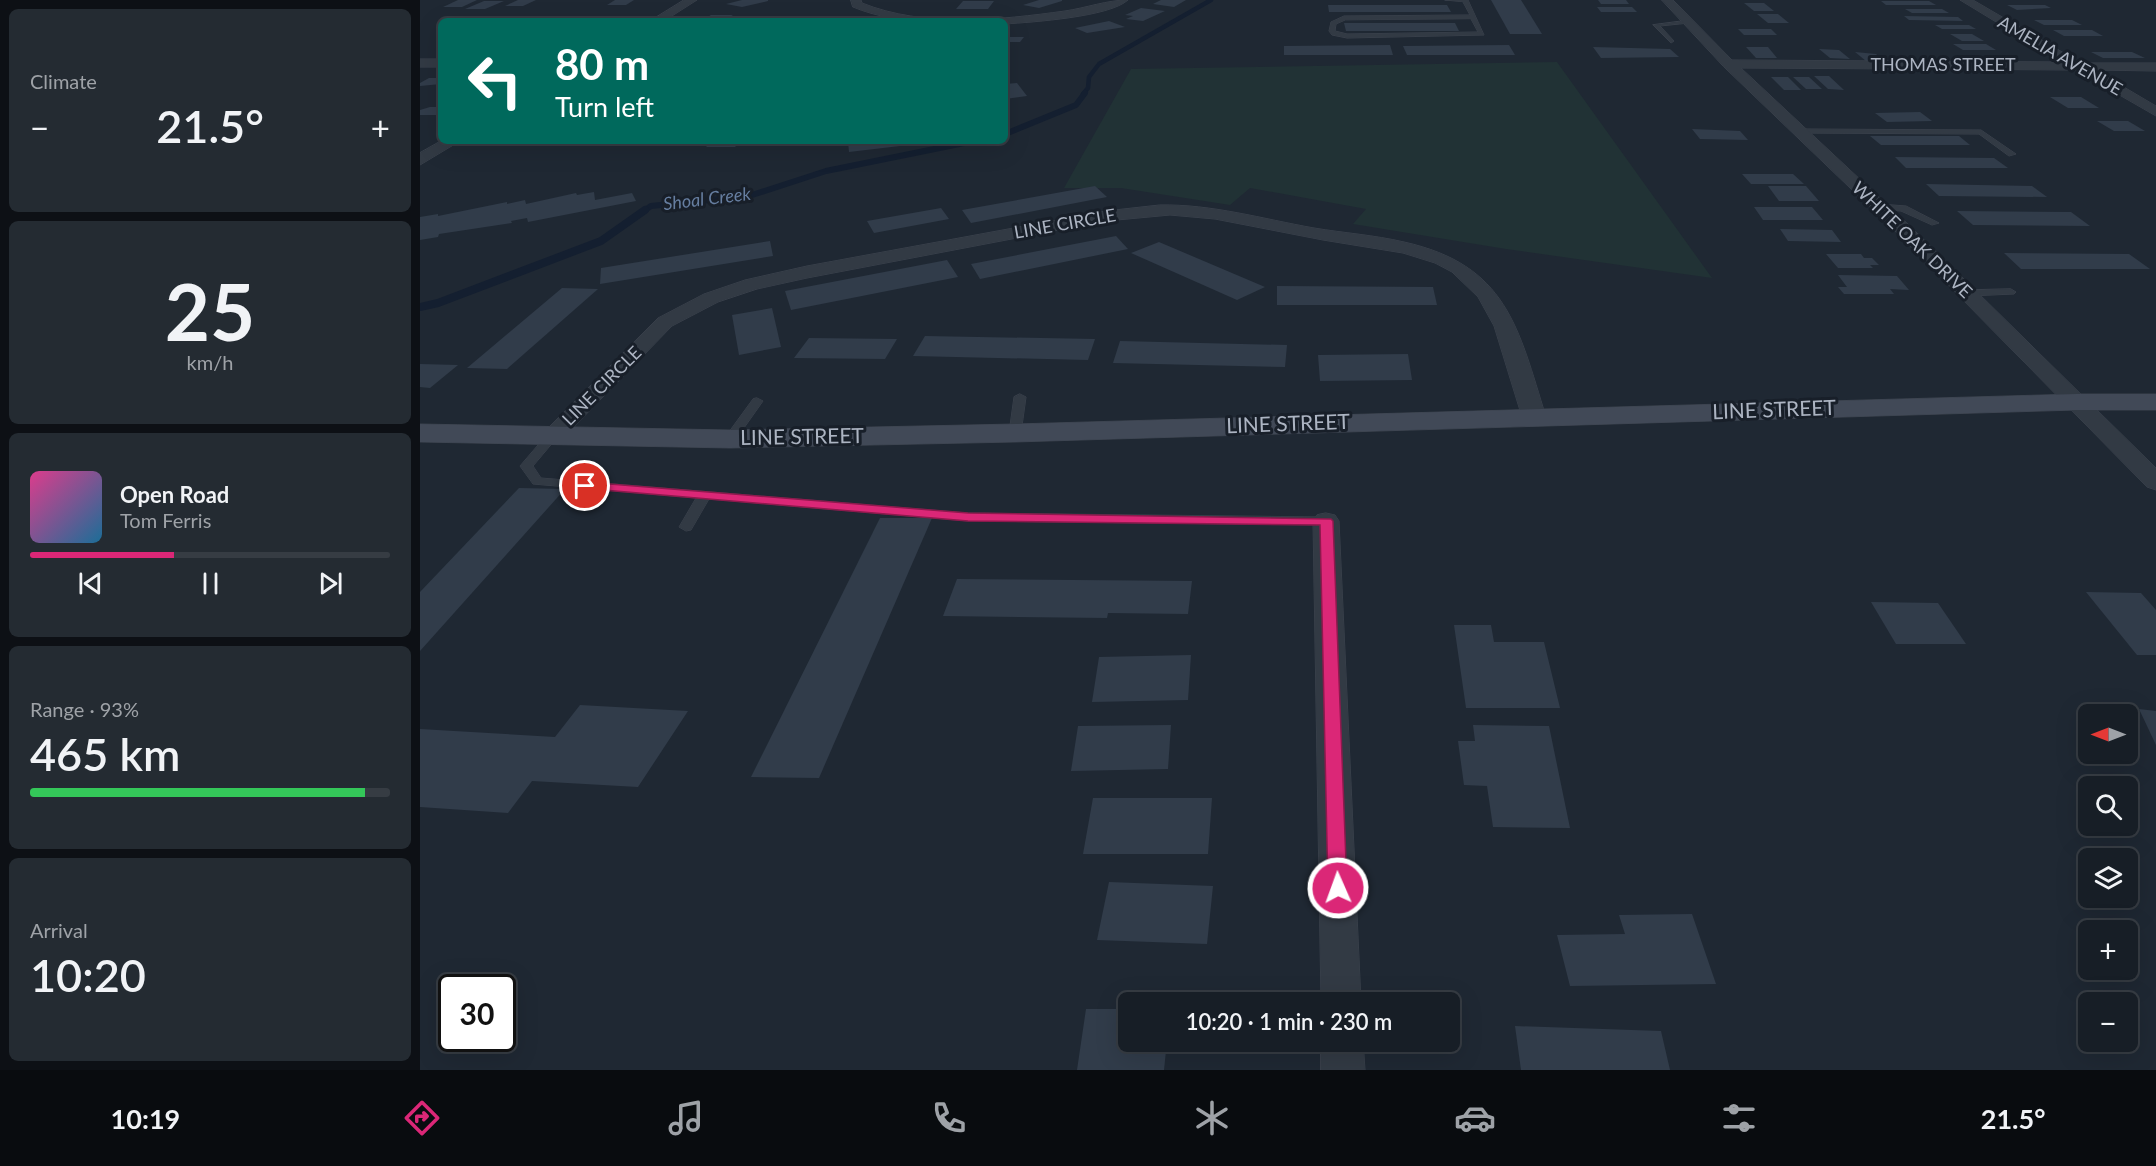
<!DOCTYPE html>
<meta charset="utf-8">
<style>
:root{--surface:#171e26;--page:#242b32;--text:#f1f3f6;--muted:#9ea2a7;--line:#363c43;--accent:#db2777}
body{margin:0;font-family:Lato,sans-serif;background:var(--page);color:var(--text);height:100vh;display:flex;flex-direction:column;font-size:22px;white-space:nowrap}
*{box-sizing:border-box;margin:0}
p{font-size:20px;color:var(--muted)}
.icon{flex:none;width:33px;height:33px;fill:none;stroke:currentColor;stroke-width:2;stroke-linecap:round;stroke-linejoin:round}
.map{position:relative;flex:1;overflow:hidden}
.sheet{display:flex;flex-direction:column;gap:9px;padding:9px;background:#0d1015;width:420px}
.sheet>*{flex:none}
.banner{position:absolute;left:18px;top:18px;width:570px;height:126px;border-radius:9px;box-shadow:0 6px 24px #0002,0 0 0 2px var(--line);background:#00695c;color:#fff;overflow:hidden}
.needle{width:39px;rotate:270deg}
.fabs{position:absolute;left:1658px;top:704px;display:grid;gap:12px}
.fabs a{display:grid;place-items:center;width:60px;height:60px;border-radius:9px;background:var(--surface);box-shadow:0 6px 24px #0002,0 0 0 2px var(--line);font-size:30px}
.speed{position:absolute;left:18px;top:974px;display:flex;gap:12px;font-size:30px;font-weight:700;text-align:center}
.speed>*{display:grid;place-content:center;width:78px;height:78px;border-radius:50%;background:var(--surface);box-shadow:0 6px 24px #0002,0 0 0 2px var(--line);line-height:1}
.speed .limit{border:3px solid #111;border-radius:9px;background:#fff;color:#111}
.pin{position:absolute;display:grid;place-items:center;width:51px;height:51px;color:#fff;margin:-26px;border:3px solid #fff;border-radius:50%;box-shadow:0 2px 6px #0007}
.me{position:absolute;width:66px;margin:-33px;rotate:358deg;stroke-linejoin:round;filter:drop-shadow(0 0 4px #0008)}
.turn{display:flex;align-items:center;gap:21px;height:126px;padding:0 18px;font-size:27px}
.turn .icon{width:78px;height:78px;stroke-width:2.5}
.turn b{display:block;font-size:42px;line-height:51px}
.big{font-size:45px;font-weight:600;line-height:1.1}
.sheet .tile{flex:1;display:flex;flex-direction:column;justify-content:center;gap:9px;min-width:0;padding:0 21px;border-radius:9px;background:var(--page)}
.sheet .dial{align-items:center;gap:0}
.dial b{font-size:78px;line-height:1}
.song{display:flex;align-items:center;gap:18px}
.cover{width:72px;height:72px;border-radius:9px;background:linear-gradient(135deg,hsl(330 70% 55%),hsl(200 70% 35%))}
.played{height:6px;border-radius:3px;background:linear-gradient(90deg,var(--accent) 40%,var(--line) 40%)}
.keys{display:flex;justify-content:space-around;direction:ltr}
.heat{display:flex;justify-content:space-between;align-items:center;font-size:33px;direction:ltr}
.charge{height:9px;border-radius:4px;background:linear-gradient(90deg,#34c759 93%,var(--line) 0)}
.trip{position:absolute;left:698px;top:992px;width:342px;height:60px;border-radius:9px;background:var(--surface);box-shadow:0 6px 24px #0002,0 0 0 2px var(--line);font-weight:600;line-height:60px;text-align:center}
.tabs{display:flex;height:96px;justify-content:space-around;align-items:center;background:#090c0f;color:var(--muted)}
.tabs .icon{width:42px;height:42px}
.tabs .on{color:var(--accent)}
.tabs b{font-size:27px;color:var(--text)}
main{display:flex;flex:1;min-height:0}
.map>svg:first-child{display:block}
.green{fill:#213235}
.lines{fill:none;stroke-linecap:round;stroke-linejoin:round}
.stream-far2{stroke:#141f30;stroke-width:4.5}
.stream-far1{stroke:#141f30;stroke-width:6}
.stream{stroke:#141f30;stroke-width:8}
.building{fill:#313c4a}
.lane-casing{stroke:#3c434e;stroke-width:1}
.street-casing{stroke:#3c434e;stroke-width:1}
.secondary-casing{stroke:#3c434e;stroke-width:1}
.lane{fill:#323a44;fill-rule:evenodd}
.street{fill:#323a44;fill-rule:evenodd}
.secondary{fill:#414957;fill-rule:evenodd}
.route{fill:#db2777;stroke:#8e194d;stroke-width:1.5}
.labels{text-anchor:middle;stroke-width:6;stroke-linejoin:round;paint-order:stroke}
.far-street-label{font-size:18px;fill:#acb4c2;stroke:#181f29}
.far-water-label{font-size:18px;font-style:italic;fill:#667ea0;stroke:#181f29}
.street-label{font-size:21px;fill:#acb4c2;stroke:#181f29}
</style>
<main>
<section class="sheet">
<div class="tile"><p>Climate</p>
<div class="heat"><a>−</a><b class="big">21.5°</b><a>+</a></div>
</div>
<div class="tile dial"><b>25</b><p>km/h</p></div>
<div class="tile">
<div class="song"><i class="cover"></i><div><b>Open Road</b><p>Tom Ferris</p></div></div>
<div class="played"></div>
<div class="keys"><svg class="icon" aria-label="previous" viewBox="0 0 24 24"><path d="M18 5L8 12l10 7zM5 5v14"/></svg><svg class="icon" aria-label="pause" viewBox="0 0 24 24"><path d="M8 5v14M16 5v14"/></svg><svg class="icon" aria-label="next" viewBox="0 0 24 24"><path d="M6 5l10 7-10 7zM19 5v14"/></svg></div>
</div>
<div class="tile"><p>Range · 93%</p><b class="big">465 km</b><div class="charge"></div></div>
<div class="tile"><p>Arrival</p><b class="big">10:20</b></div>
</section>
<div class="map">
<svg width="1736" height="1070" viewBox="0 0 1736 1070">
<rect width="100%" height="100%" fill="#1f2833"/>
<path class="green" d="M 1137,62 L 1292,278 L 1086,249 L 933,224 L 946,209 L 830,188 L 810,205 L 701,188 L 644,188 L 711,69 Z"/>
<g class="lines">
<path class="stream-far2" d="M 663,94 L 668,88 L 669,77 L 679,64 L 791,0"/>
<g class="stream-far1">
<path d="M 585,134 L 656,105 L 665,93"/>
<path d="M 222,212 L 231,206 L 329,196 L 406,171 L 554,141"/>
</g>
<path class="stream" d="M 0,307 L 18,303 L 181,241 L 225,210"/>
</g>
<g class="building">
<path d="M 38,0 L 57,0 L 42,7 L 23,7 Z"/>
<path d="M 98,0 L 116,0 L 103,6 L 85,6 Z"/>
<path d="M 195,0 L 214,0 L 206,5 L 187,5 Z"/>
<path d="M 322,0 L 348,0 L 348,1 L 322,7 L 306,4 Z"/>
<path d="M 619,0 L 642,0 L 642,1 L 619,8 L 603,5 Z"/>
<path d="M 741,0 L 766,0 L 754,7 L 733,4 Z"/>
<path d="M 1071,0 L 1101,0 L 1122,34 L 1090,34 Z"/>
<path d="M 1178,0 L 1206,0 L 1209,4 L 1181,4 Z"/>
<path d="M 64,1 L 84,1 L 65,9 L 45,9 Z"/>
<path d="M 543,1 L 574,1 L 568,9 L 536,9 Z"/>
<path d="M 1461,1 L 1509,1 L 1516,5 L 1466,5 Z"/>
<path d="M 1324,3 L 1344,3 L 1354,11 L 1334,11 Z"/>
<path d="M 908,5 L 1027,5 L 1031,12 L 909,12 Z"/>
<path d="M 1587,5 L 1625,5 L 1631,8 L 1597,10 Z"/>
<path d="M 1177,7 L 1212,7 L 1217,12 L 1181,12 Z"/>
<path d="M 721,8 L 745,11 L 723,21 L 706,19 L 713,16 L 705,15 Z"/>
<path d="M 1485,9 L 1522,9 L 1529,13 L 1492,13 Z"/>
<path d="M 1337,14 L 1358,14 L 1369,23 L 1348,23 Z"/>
<path d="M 291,15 L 313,15 L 304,21 L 281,21 Z"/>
<path d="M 1484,16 L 1538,17 L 1543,21 L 1489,20 Z"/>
<path d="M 1614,20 L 1652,20 L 1662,25 L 1624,25 Z"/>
<path d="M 689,21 L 705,27 L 667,33 L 655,28 Z"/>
<path d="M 924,23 L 1035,23 L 1039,31 L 926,31 Z"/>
<path d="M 1515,25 L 1549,25 L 1556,29 L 1522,29 Z"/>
<path d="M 1318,29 L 1351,29 L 1357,35 L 1324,35 Z"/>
<path d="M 1633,30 L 1672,30 L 1683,36 L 1644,36 Z"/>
<path d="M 1530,34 L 1552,34 L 1564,41 L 1542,41 Z"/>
<path d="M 585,37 L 604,37 L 600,42 L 585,42 Z"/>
<path d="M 1533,44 L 1566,44 L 1576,50 L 1543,50 Z"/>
<path d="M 970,45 L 973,55 L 864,55 L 864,46 Z"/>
<path d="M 1089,45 L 1095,55 L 987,55 L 983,46 Z"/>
<path d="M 1173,47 L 1250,49 L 1259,57 L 1181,58 Z"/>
<path d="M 1326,47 L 1348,47 L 1357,58 L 1336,58 Z"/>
<path d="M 1399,49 L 1419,50 L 1430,59 L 1410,58 Z"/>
<path d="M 1435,52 L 1456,54 L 1464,61 L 1446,61 Z"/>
<path d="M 1671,52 L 1712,52 L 1725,58 L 1683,58 Z"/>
<path d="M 1394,76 L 1409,76 L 1424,90 L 1408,89 Z"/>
<path d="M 1351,77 L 1368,77 L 1381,90 L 1364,90 Z"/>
<path d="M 1373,77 L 1389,77 L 1402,89 L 1386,89 Z"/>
<path d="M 9,78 L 21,78 L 21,84 L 0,86 L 0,83 Z"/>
<path d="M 597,83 L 607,96 L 585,99 L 585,84 Z"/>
<path d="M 1630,97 L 1661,97 L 1679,108 L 1648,108 Z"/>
<path d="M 10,107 L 21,107 L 21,115 L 0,115 L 0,110 Z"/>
<path d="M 1500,112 L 1512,121 L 1467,122 L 1455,113 Z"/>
<path d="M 1677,121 L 1708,121 L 1725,131 L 1694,131 Z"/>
<path d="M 1272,129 L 1320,131 L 1328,140 L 1280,139 Z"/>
<path d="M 1450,136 L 1539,136 L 1550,145 L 1461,145 Z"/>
<path d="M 292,141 L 321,141 L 315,147 L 286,147 Z"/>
<path d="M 434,141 L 480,141 L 480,146 L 429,152 L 428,142 Z"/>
<path d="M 498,141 L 542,141 L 543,142 L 530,145 L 523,142 L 507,146 Z"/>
<path d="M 1475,157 L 1574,158 L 1588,168 L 1486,168 Z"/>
<path d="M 1322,174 L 1373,174 L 1384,184 L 1331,184 Z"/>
<path d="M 1506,184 L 1612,186 L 1627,197 L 1519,196 Z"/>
<path d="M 675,186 L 687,197 L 551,223 L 542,210 Z"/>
<path d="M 1348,186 L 1386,186 L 1399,201 L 1359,201 Z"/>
<path d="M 174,192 L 175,200 L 212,193 L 216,201 L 108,222 L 107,218 L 91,221 L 92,223 L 19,234 L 18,237 L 0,240 L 0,217 L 18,214 L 18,216 L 87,202 L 87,204 L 105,200 L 106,204 L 156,193 L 157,195 Z"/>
<path d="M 1334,207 L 1392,207 L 1403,220 L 1343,220 Z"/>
<path d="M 521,208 L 529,219 L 454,233 L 447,221 Z"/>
<path d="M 1537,211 L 1651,212 L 1670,226 L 1553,225 Z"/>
<path d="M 1360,229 L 1412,230 L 1421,242 L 1368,241 Z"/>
<path d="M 696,236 L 708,249 L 560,279 L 551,264 Z"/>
<path d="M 350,241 L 353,256 L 180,284 L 181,268 Z"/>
<path d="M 739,242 L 845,287 L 817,300 L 711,253 Z"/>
<path d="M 1584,253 L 1709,254 L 1730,269 L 1601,269 Z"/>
<path d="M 1406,254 L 1441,254 L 1444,258 L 1452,258 L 1459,265 L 1450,265 L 1453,268 L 1418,268 Z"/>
<path d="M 527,260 L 538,277 L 371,310 L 365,291 Z"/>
<path d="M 1418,275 L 1477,276 L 1489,290 L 1470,289 L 1474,294 L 1424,294 L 1418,287 L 1427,287 Z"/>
<path d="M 857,286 L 1013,287 L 1017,305 L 857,305 Z"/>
<path d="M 142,288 L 178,289 L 87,369 L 47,368 Z"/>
<path d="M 352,308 L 361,347 L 319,355 L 312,315 Z"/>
<path d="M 505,336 L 675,339 L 668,360 L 493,356 Z"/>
<path d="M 389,338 L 477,339 L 465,359 L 374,358 Z"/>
<path d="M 700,341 L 867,345 L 865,367 L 693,363 Z"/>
<path d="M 988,354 L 992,380 L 900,381 L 898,355 Z"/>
<path d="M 0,364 L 38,365 L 10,388 L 0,387 Z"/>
<path d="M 99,488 L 145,489 L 0,651 L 0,592 Z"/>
<path d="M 460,518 L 512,518 L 399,778 L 331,777 Z"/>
<path d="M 537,579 L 772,581 L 768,614 L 688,613 L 687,618 L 523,616 Z"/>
<path d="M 1666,592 L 1721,593 L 1736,610 L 1736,655 L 1717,655 Z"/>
<path d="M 1451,602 L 1518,603 L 1546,644 L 1476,644 Z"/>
<path d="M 1034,625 L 1071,625 L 1074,642 L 1124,642 L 1140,708 L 1046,708 Z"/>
<path d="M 771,655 L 768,700 L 672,702 L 679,657 Z"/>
<path d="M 160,705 L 268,711 L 218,787 L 112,781 L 88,813 L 0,807 L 0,729 L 135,737 Z"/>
<path d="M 1719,709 L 1736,711 L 1736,745 Z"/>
<path d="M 751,725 L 748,769 L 651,771 L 658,726 Z"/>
<path d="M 1053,725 L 1129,726 L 1150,828 L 1073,827 L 1067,786 L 1044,785 L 1038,741 L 1055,741 Z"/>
<path d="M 673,798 L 792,798 L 788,854 L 663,854 Z"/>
<path d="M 689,882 L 793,886 L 787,944 L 677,940 Z"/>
<path d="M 1272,914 L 1296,984 L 1150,986 L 1137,935 L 1205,934 L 1199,915 Z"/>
<path d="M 666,1009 L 708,1009 L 708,1041 L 747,1041 L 744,1070 L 657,1070 Z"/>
<path d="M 1095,1026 L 1241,1031 L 1250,1070 L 1101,1070 Z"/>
</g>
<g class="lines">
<g class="lane-casing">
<g id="lane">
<path d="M 1025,0 L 1048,0 L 1064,35 L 927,38 L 912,35 L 909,31 L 911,22 L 924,16 L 1050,15 L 1043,2 ZM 1051,19 L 1058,32 L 927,34 L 915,31 L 916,24 L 925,20 Z"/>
<path d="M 1271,20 L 1269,23 L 1240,26 L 1254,41 L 1251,43 L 1233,25 Z"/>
<path d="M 1379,129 L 1561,130 L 1596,154 L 1589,156 L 1559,134 L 1376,133 L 1375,131 Z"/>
<path d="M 1459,204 L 1486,206 L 1519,223 L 1512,225 L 1481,211 L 1456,209 L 1456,205 Z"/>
<path d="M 1591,289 L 1596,292 L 1594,294 L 1548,296 L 1543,293 L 1548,290 Z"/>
<path d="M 600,394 L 606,397 L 601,433 L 595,437 L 589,433 L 594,397 Z"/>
<path d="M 337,398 L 343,401 L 314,442 L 306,442 L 304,439 L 306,436 L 333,399 Z"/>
<path d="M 134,430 L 140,434 L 113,466 L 121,478 L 548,513 L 906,517 L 913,521 L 906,525 L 548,521 L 289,499 L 271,530 L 266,531 L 259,527 L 276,498 L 113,484 L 100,466 L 130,431 Z"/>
</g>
</g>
<g class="street-casing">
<g id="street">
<path d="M 264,0 L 277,0 L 244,21 L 230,21 Z"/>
<path d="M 431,0 L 441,0 L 442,3 C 504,28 580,20 645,11 C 666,8 687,0 708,0 C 689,17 613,22 585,24 L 585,21 C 534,21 481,27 433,7 Z"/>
<path d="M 1242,0 L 1253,0 L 1312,60 L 1642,62 L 1540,0 L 1553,0 L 1661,63 L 1736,63 L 1736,71 L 1675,70 L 1736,106 L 1736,116 L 1656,70 L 1321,68 L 1491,227 L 1736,468 L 1736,490 L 1727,487 L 1479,235 L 1304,67 Z"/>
<rect x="0" y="59" width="21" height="8"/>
<path d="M 21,141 L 40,141 L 0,165 L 0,153 Z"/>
<path d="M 740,205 C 792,204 843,219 894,228 C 924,233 954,235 984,242 C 1087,265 1098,327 1126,417 L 1122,422 L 1114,424 L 1106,422 L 1102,417 L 1074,326 L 1058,297 L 1032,272 L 1015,263 L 983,253 L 903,240 L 795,219 L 750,215 L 686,221 L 387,278 L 337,289 L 298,302 L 252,326 L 142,439 L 134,441 L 126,439 L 122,434 L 238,318 L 284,294 L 325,280 L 387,266 L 686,211 Z"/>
<path d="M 906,513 L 915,515 L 919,521 L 941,1002 L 901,1002 L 893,521 L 897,515 Z"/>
<path d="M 901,1041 L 943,1041 L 945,1070 L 901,1070 Z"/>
</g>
</g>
<g class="secondary-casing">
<path id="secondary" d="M 1657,394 L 1736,394 L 1736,410 L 1657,410 L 595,442 L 310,448 L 0,442 L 0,424 L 310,430 L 595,424 Z"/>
</g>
<use href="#lane" class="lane"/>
<use href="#street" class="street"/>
<use href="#secondary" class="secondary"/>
</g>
<path class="route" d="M 165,482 L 548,513 L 911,519 L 913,521 L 927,888 L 924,893 L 918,896 L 911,893 L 908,888 L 900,525 L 548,521 L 160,488 L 159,486 L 160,483 Z"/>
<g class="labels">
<g class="far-street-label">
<text transform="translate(1640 56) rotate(30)" y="6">AMELIA AVENUE</text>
<text x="1523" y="71">THOMAS STREET</text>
<text transform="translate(645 224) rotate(-10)" y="6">LINE CIRCLE</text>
<text transform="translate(1492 240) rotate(44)" y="6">WHITE OAK DRIVE</text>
<text transform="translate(182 386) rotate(-45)" y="6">LINE CIRCLE</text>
</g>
<g class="far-water-label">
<text transform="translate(287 199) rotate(-7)" y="6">Shoal Creek</text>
</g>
<g class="street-label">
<text transform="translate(1354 410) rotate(-2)" y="7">LINE STREET</text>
<text transform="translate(868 424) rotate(-2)" y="7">LINE STREET</text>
<text transform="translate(382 437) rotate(-1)" y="7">LINE STREET</text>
</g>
</g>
</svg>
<div class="fabs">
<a><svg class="needle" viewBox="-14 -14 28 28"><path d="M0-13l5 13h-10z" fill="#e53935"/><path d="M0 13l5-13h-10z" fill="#9ea2a7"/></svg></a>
<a><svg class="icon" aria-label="search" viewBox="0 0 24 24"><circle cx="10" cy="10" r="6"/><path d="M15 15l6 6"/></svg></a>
<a><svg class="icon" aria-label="layers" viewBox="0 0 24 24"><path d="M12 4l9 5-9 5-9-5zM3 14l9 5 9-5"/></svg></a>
<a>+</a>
<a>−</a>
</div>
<div class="speed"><div class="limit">30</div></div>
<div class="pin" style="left:165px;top:486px;background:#d93025"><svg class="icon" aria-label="arrive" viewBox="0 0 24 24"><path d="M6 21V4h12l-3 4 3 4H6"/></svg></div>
<svg class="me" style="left:918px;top:888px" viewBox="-20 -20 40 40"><circle r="17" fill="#db2777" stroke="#fff" stroke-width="3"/><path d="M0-11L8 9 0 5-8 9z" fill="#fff"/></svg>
<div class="trip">10:20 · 1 min · 230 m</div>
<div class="banner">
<div class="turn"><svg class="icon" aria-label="left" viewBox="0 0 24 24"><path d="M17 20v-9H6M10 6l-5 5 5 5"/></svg><div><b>80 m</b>Turn left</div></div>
</div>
</div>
</main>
<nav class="tabs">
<b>10:19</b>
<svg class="icon on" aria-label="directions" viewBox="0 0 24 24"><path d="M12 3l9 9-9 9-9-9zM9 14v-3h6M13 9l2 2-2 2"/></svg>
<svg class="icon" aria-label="music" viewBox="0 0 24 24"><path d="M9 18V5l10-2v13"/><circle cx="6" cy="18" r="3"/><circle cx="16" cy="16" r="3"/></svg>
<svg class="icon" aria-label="phone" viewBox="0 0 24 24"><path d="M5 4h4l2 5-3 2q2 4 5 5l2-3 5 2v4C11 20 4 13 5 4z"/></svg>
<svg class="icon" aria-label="climate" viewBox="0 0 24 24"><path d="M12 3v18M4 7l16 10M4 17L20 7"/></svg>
<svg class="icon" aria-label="car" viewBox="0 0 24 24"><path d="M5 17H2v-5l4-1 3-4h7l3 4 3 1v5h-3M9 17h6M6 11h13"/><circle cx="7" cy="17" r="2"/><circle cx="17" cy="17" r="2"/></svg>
<svg class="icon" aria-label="filters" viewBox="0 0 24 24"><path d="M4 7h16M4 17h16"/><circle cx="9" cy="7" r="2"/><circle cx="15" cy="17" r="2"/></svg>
<b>21.5°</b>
</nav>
